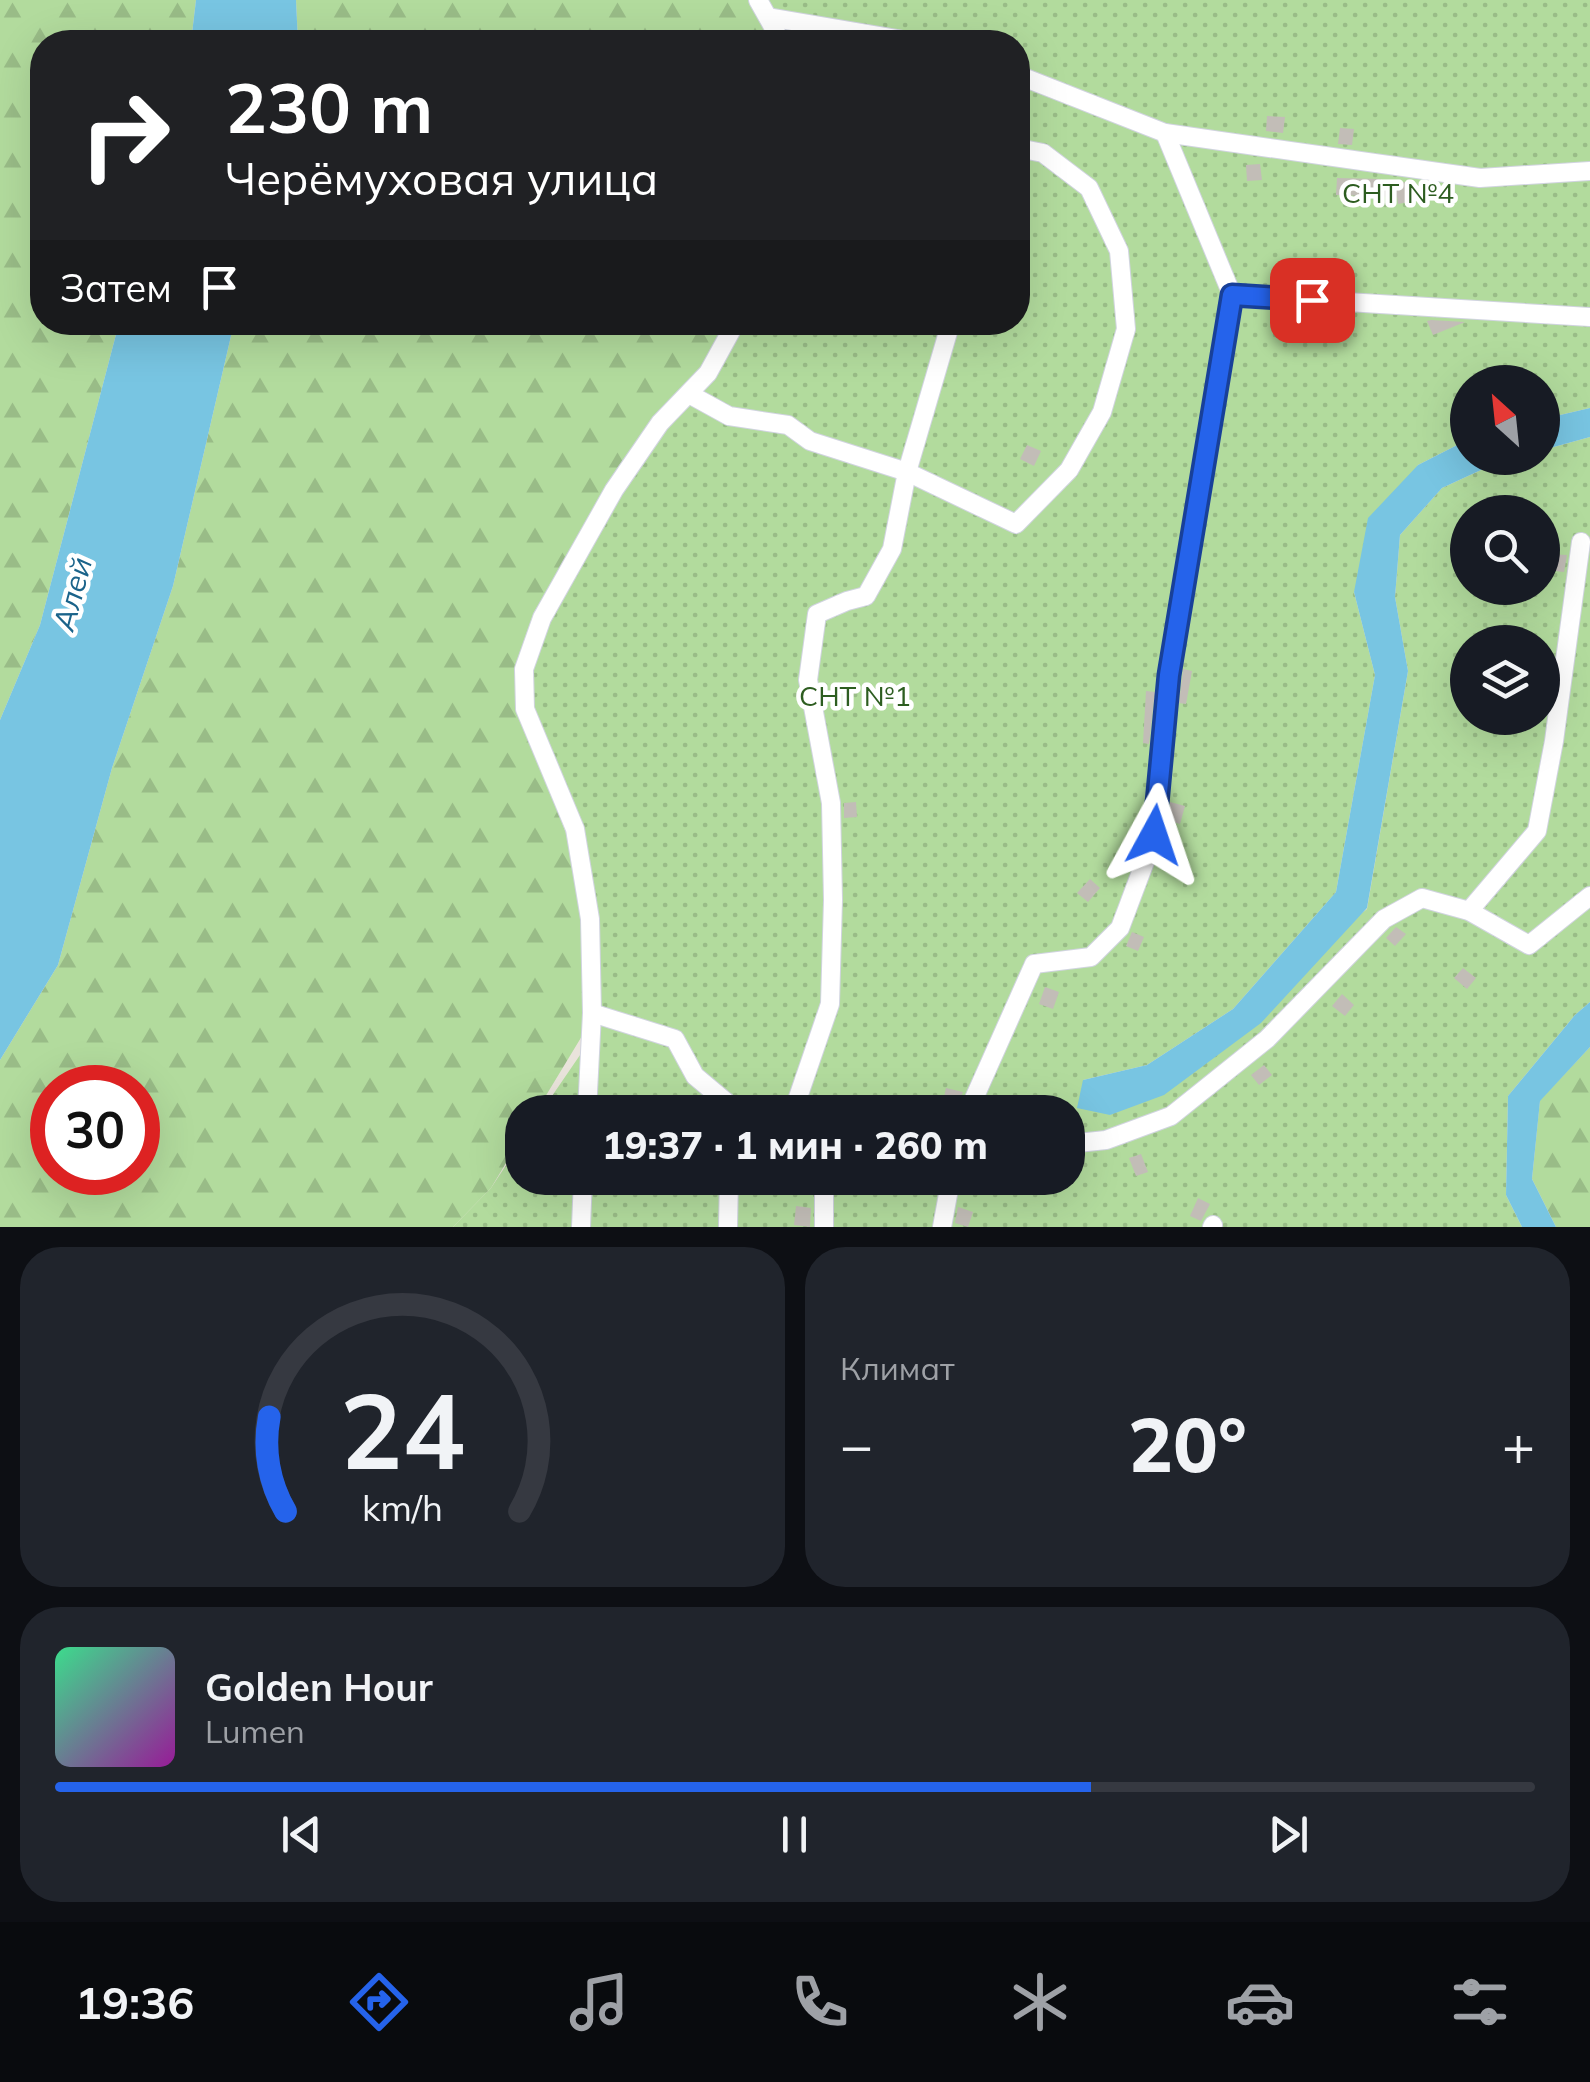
<!DOCTYPE html>
<html lang="ru">
<meta charset="utf-8">
<style>
:root{--surface:#171b24;--page:#20242c;--text:#f1f3f6;--muted:#9ea1a6;--line:#363941;--accent:#2563eb}
body{margin:0;font-family:Mulish,sans-serif;background:var(--page);color:var(--text);height:100vh;display:flex;flex-direction:column;font-size:38px;white-space:nowrap}
*{box-sizing:border-box;margin:0}
p{font-size:32px;color:var(--muted)}
.icon{flex:none;width:55px;height:55px;fill:none;stroke:currentColor;stroke-width:2;stroke-linecap:round;stroke-linejoin:round}
.map{position:relative;height:1227px;overflow:hidden}
.panel{display:flex;flex-direction:column;gap:20px;padding:20px;background:#0d0f14;flex:1}
.panel>*{flex:none}
.banner{position:absolute;left:30px;top:30px;width:1000px;height:305px;border-radius:40px;box-shadow:0 10px 40px #0002;background:#202124;color:#fff;overflow:hidden}
.needle{width:65px;rotate:333deg}
.tools{position:absolute;left:1450px;top:365px;display:grid;gap:20px}
.tools a{display:grid;place-items:center;width:110px;height:110px;border-radius:50%;background:var(--surface);box-shadow:0 10px 40px #0002;font-size:50px}
.speed{position:absolute;left:30px;top:1065px;display:flex;gap:20px;font-size:50px;font-weight:700;text-align:center}
.speed>*{display:grid;place-content:center;width:130px;height:130px;border-radius:50%;background:var(--surface);box-shadow:0 10px 40px #0002;line-height:1}
.speed .limit{border:15px solid #d22;background:#fff;color:#111}
.pin{position:absolute;display:grid;place-items:center;width:85px;height:85px;color:#fff;margin:-42px;border-radius:20px;box-shadow:0 5px 15px #0006}
.me{position:absolute;width:110px;margin:-55px;rotate:5deg;stroke-linejoin:round;filter:drop-shadow(0 0 8px #0008)}
.turn{display:flex;align-items:center;gap:35px;height:210px;padding:0 30px;font-size:45px}
.turn .icon{width:130px;height:130px;stroke-width:2.5}
.turn b{display:block;font-size:70px;line-height:85px}
.then{display:flex;align-items:center;height:95px;padding:0 30px;background:#0003;gap:20px;font-size:38px}
.big{font-size:75px;font-weight:800;line-height:1.1}
.panel .widget{flex:1;display:flex;flex-direction:column;justify-content:center;gap:15px;min-width:0;padding:0 35px;border-radius:40px;background:var(--page)}
.panel .dial{align-items:center;gap:0}
.dial svg{height:260px;overflow:visible;fill:none;stroke:var(--line);stroke-width:7;stroke-linecap:round;text-anchor:middle}
.dial text{fill:var(--text);stroke:none}
.song{display:flex;align-items:center;gap:30px}
.cover{width:120px;height:120px;border-radius:15px;background:linear-gradient(135deg,hsl(150 70% 55%),hsl(300 70% 35%))}
.played{height:10px;border-radius:5px;background:linear-gradient(90deg,var(--accent) 70%,var(--line) 70%)}
.keys{display:flex;justify-content:space-around;direction:ltr}
.heat{display:flex;justify-content:space-between;align-items:center;font-size:55px;direction:ltr}
.panel .tiles{flex:1;display:grid;gap:20px;grid-template-columns:1fr 1fr}
.widget:last-child{grid-column:span 2}
.trip{position:absolute;left:505px;top:1095px;width:580px;height:100px;border-radius:40px;background:var(--surface);box-shadow:0 10px 40px #0002;font-weight:800;line-height:100px;text-align:center}
.dock{display:flex;height:160px;justify-content:space-around;align-items:center;background:#090b0e;color:var(--muted)}
.dock .icon{width:70px;height:70px}
.dock .current{color:var(--accent)}
.dock b{font-size:45px;color:var(--text)}
.map>svg:first-child{display:block}
.green{fill:url(#green-dots);fill-rule:evenodd}
.forest{fill:url(#forest-firs);fill-rule:evenodd}
.water{fill:#78c5e2}
.building{fill:#c2bdb7}
.lines{fill:none;stroke-linecap:round;stroke-linejoin:round}
.minor-casing{stroke:#d1d4e0;stroke-width:20}
.minor{stroke:#fff;stroke-width:18}
.route-casing{stroke:#184099;stroke-width:25}
.route{stroke:#2563eb;stroke-width:18}
.labels{text-anchor:middle;stroke-width:9;stroke-linejoin:round;paint-order:stroke}
.park-label{font-size:28px;fill:#2d5d20;stroke:#fff}
.water-label{font-size:30px;font-style:italic;fill:#1a638a;stroke:#fff}
</style>
<div class="map">
<svg width="1590" height="1227" viewBox="0 0 1590 1227">
<defs>
<pattern id="green-dots" width="8" height="8" patternUnits="userSpaceOnUse" patternTransform="scale(2.5)"><rect width="8" height="8" fill="#b2db9d"/><path d="M2 2h.1M6 6h.1" fill="none" stroke="#99bc87" stroke-width="1.8" stroke-linecap="round"/></pattern>
<pattern id="forest-firs" width="22" height="20" patternUnits="userSpaceOnUse" patternTransform="scale(2.5)"><rect width="22" height="20" fill="#b2db9d"/><path d="M5 1l3.5 6h-7zM16 11l3.5 6h-7z" fill="#99bc87"/></pattern>
</defs>
<rect width="100%" height="100%" fill="#e9e3db"/>
<path class="green" d="M 758,0 L 1590,0 L 1590,408 L 1543,419 L 1542,382 L 1468,382 L 1467,440 L 1418,465 L 1354,592 L 1375,675 L 1336,892 L 1233,1009 L 1147,1065 L 1083,1080 L 1110,1115 L 1367,909 L 1408,671 L 1395,597 L 1400,535 L 1442,488 L 1494,464 L 1518,458 L 1542,458 L 1543,450 L 1590,437 L 1590,1002 L 1575,1015 L 1508,1096 L 1506,1195 L 1522,1227 L 453,1227 L 491,1188 L 522,1141 L 522,1178 L 1068,1178 L 1068,1112 L 541,1112 L 591,1039 L 575,829 L 525,709 L 530,662 L 614,490 L 736,323 L 1018,322 L 1018,42 L 779,42 ZM 1468,512 L 1542,512 L 1542,588 L 1468,588 ZM 1468,642 L 1542,642 L 1542,718 L 1468,718 Z"/>
<g class="forest">
<path d="M 0,0 L 196,0 L 191,42 L 42,42 L 42,322 L 119,323 L 40,625 L 0,720 Z"/>
<path d="M 296,0 L 758,0 L 779,42 L 298,42 Z"/>
<path d="M 234,323 L 736,323 L 614,490 L 534,612 L 518,658 L 517,705 L 566,833 L 582,918 L 584,1018 L 582,1036 L 536,1112 L 522,1112 L 522,1136 L 491,1188 L 453,1227 L 0,1227 L 0,1060 L 58,965 L 112,768 L 173,586 ZM 52,1088 L 138,1088 L 138,1172 L 52,1172 Z"/>
<path d="M 1590,1047 L 1590,1227 L 1556,1227 L 1532,1179 L 1540,1100 Z"/>
</g>
<g class="water">
<path d="M 196,0 L 296,0 L 298,42 L 191,42 Z"/>
<path d="M 119,323 L 234,323 L 173,586 L 112,768 L 58,965 L 0,1060 L 0,720 L 40,625 Z"/>
<path d="M 1590,408 L 1590,437 L 1543,450 L 1543,419 Z"/>
<path d="M 1467,440 L 1468,458 L 1518,458 L 1494,464 L 1442,488 L 1400,535 L 1395,597 L 1408,671 L 1367,908 L 1261,1023 L 1164,1095 L 1110,1115 L 1077,1108 L 1083,1080 L 1147,1065 L 1233,1009 L 1336,892 L 1375,675 L 1354,592 L 1368,518 L 1418,465 Z"/>
<path d="M 1590,1002 L 1590,1047 L 1540,1101 L 1532,1179 L 1556,1227 L 1522,1227 L 1506,1195 L 1508,1096 L 1575,1015 Z"/>
</g>
<g class="building">
<path d="M 1267,116 L 1285,117 L 1283,133 L 1266,131 Z"/>
<path d="M 1340,128 L 1354,129 L 1352,145 L 1338,144 Z"/>
<path d="M 1260,164 L 1262,180 L 1247,181 L 1246,165 Z"/>
<path d="M 1337,178 L 1381,179 L 1380,187 L 1410,181 L 1414,201 L 1398,204 L 1397,197 L 1336,195 Z"/>
<path d="M 1431,320 L 1465,322 L 1433,335 L 1427,321 Z"/>
<path d="M 1027,445 L 1041,451 L 1034,466 L 1020,459 Z"/>
<path d="M 1547,554 L 1567,555 L 1564,572 L 1546,570 Z"/>
<path d="M 1183,669 L 1192,671 L 1186,704 L 1179,703 Z"/>
<path d="M 1146,691 L 1155,692 L 1149,744 L 1143,743 Z"/>
<path d="M 856,802 L 857,817 L 844,818 L 844,803 Z"/>
<path d="M 1170,802 L 1185,806 L 1180,824 L 1169,821 Z"/>
<path d="M 1090,879 L 1100,888 L 1088,902 L 1077,893 Z"/>
<path d="M 1396,927 L 1406,934 L 1395,946 L 1386,938 Z"/>
<path d="M 1132,932 L 1144,937 L 1138,951 L 1126,946 Z"/>
<path d="M 1463,968 L 1476,978 L 1467,989 L 1454,978 Z"/>
<path d="M 1045,987 L 1059,992 L 1053,1009 L 1039,1004 Z"/>
<path d="M 1342,994 L 1354,1005 L 1345,1016 L 1332,1006 Z"/>
<path d="M 1264,1065 L 1272,1075 L 1259,1085 L 1251,1075 Z"/>
<path d="M 946,1088 L 963,1092 L 956,1109 L 942,1106 Z"/>
<path d="M 1141,1154 L 1148,1172 L 1136,1176 L 1129,1158 Z"/>
<path d="M 1198,1198 L 1210,1204 L 1201,1221 L 1190,1216 Z"/>
<path d="M 796,1206 L 811,1208 L 810,1227 L 794,1225 Z"/>
<path d="M 958,1207 L 973,1212 L 968,1227 L 955,1223 Z"/>
</g>
<g class="lines">
<g class="minor-casing">
<g id="minor">
<path d="M 758,0 L 776,32 L 779,42"/>
<path d="M 768,17 L 915,42"/>
<path d="M 1018,75 L 1165,133 L 1480,178 L 1590,171"/>
<path d="M 1165,133 L 1232,295"/>
<path d="M 689,394 L 729,416 L 788,425 L 810,441 L 907,472 L 1016,524 L 1069,470 L 1102,412 L 1126,329 L 1119,251 L 1089,188 L 1043,153 L 1018,148"/>
<path d="M 1469,911 L 1537,831 L 1554,741 L 1581,542"/>
<path d="M 592,1013 L 675,1039 L 695,1076 L 732,1107 L 769,1112"/>
<path d="M 587,1112 L 592,1013 L 590,919 L 575,829 L 525,709 L 524,669 L 542,618 L 614,490 L 660,423 L 708,373 L 736,322"/>
<path d="M 793,1112 L 830,1004 L 833,900 L 831,803 L 808,680 L 817,614 L 847,601 L 866,596 L 892,549 L 907,472 L 951,322"/>
<path d="M 968,1112 L 1034,964 L 1091,957 L 1120,928 L 1155,835 L 1169,675 L 1232,295 L 1590,317"/>
<path d="M 1068,1144 L 1106,1140 L 1171,1116 L 1267,1039 L 1384,919 L 1422,898 L 1469,911 L 1529,945 L 1590,896"/>
<path d="M 824,1178 L 824,1227"/>
<path d="M 581,1227 L 583,1178"/>
<path d="M 728,1227 L 729,1178"/>
<path d="M 942,1227 L 951,1178"/>
<path d="M 1212,1227 L 1213,1225"/>
</g>
</g>
<use href="#minor" class="minor"/>
</g>
<g class="lines">
<g class="route-casing">
<path id="route" d="M 1154,835 L 1169,675 L 1232,295 L 1312,300"/>
</g>
<use href="#route" class="route"/>
</g>
<g class="labels">
<g class="park-label">
<text x="1398" y="203">СНТ №4</text>
<text x="855" y="706">СНТ №1</text>
</g>
<g class="water-label">
<text transform="translate(73 594) rotate(-75)" y="10">Алей</text>
</g>
</g>
</svg>
<div class="tools">
<a><svg class="needle" viewBox="-14 -14 28 28"><path d="M0-13l5 13h-10z" fill="#e53935"/><path d="M0 13l5-13h-10z" fill="#9ea1a6"/></svg></a>
<a><svg class="icon" aria-label="search" viewBox="0 0 24 24"><circle cx="10" cy="10" r="6"/><path d="M15 15l6 6"/></svg></a>
<a><svg class="icon" aria-label="layers" viewBox="0 0 24 24"><path d="M12 4l9 5-9 5-9-5zM3 14l9 5 9-5"/></svg></a>
</div>
<div class="speed"><div class="limit">30</div></div>
<div class="pin" style="left:1312px;top:300px;background:#d93025"><svg class="icon" aria-label="arrive" viewBox="0 0 24 24"><path d="M6 21V4h12l-3 4 3 4H6"/></svg></div>
<svg class="me" style="left:1154px;top:835px" viewBox="-20 -20 40 40"><path d="M0-17L14 15 0 8-14 15z" fill="#2563eb" stroke="#fff" stroke-width="4"/></svg>
<div class="trip">19:37 · 1 мин · 260 m</div>
<div class="banner">
<div class="turn"><svg class="icon" aria-label="right" viewBox="0 0 24 24"><path d="M7 20v-9h11M14 6l5 5-5 5"/></svg><div><b>230 m</b>Черёмуховая улица</div></div>
<div class="then">Затем<svg class="icon" aria-label="arrive" viewBox="0 0 24 24"><path d="M6 21V4h12l-3 4 3 4H6"/></svg></div>
</div>
</div>
<section class="panel">
<div class="tiles">
<div class="widget dial"><svg viewBox="0 0 100 80">
<path d="M14 69A42 42 0 1 1 86 69"/>
<path d="M14 69A42 42 0 0 1 9 40" stroke="#2563eb"/>
<text x="50" y="56" font-size="32" font-weight="700">24</text>
<text x="50" y="72" font-size="11">km/h</text>
</svg></div>
<div class="widget"><p>Климат</p>
<div class="heat"><a>−</a><b class="big">20°</b><a>+</a></div>
</div>
<div class="widget">
<div class="song"><i class="cover"></i><div><b>Golden Hour</b><p>Lumen</p></div></div>
<div class="played"></div>
<div class="keys"><svg class="icon" aria-label="previous" viewBox="0 0 24 24"><path d="M18 5L8 12l10 7zM5 5v14"/></svg><svg class="icon" aria-label="pause" viewBox="0 0 24 24"><path d="M8 5v14M16 5v14"/></svg><svg class="icon" aria-label="next" viewBox="0 0 24 24"><path d="M6 5l10 7-10 7zM19 5v14"/></svg></div>
</div>
</div>
</section>
<nav class="dock">
<b>19:36</b>
<svg class="icon current" aria-label="directions" viewBox="0 0 24 24"><path d="M12 3l9 9-9 9-9-9zM9 14v-3h6M13 9l2 2-2 2"/></svg>
<svg class="icon" aria-label="music" viewBox="0 0 24 24"><path d="M9 18V5l10-2v13"/><circle cx="6" cy="18" r="3"/><circle cx="16" cy="16" r="3"/></svg>
<svg class="icon" aria-label="phone" viewBox="0 0 24 24"><path d="M5 4h4l2 5-3 2q2 4 5 5l2-3 5 2v4C11 20 4 13 5 4z"/></svg>
<svg class="icon" aria-label="climate" viewBox="0 0 24 24"><path d="M12 3v18M4 7l16 10M4 17L20 7"/></svg>
<svg class="icon" aria-label="car" viewBox="0 0 24 24"><path d="M5 17H2v-5l4-1 3-4h7l3 4 3 1v5h-3M9 17h6M6 11h13"/><circle cx="7" cy="17" r="2"/><circle cx="17" cy="17" r="2"/></svg>
<svg class="icon" aria-label="filters" viewBox="0 0 24 24"><path d="M4 7h16M4 17h16"/><circle cx="9" cy="7" r="2"/><circle cx="15" cy="17" r="2"/></svg>
</nav>
